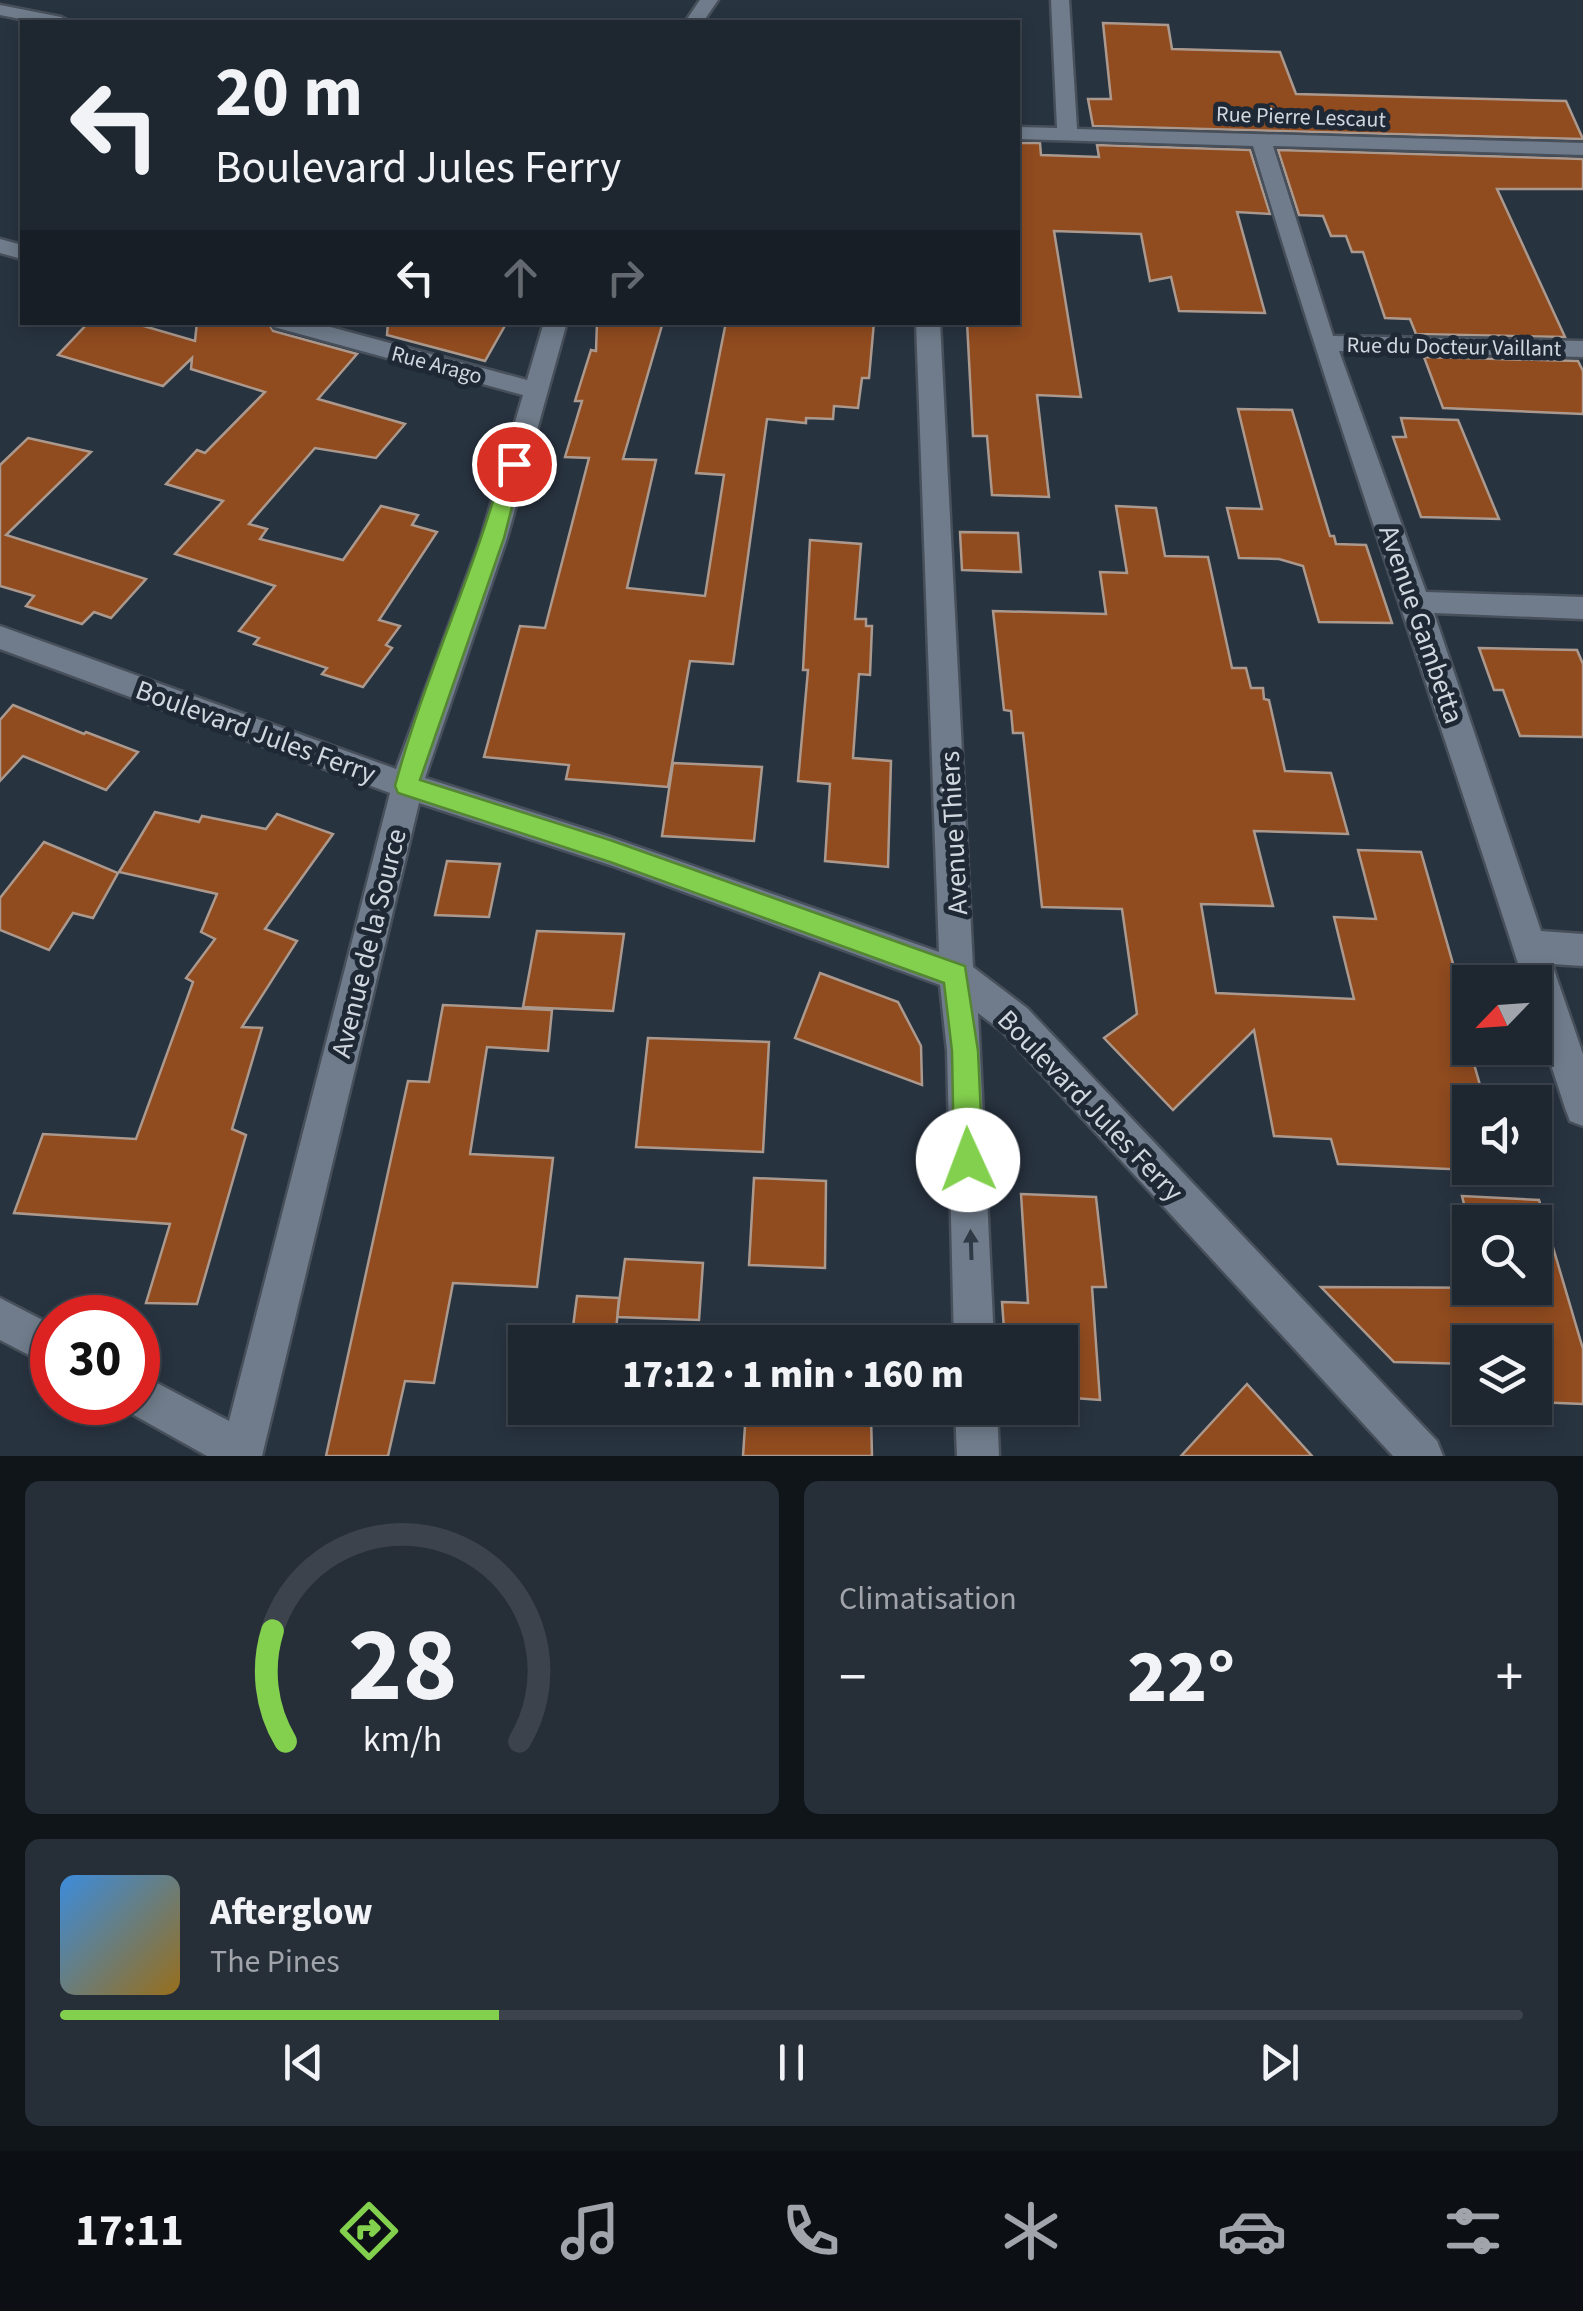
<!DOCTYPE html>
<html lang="fr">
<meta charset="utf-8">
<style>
:root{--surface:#1e2630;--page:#262e38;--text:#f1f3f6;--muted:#a1a5ab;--line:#3c434c;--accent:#83d04e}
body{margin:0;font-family:"Source Sans 3",sans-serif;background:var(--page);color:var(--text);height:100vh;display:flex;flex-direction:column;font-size:38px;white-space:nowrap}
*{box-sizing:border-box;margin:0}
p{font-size:32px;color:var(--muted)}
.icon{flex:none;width:55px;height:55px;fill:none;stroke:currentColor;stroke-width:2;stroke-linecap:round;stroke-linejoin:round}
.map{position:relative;height:1456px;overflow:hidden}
.panel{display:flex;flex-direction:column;gap:25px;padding:25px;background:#10151a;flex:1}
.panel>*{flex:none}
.banner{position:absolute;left:20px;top:20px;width:1000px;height:305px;border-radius:0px;box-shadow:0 5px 15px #0003,0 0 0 2px var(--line);background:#1e2630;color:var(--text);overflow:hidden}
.needle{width:65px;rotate:245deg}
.buttons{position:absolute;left:1452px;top:965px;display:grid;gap:20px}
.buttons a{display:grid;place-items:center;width:100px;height:100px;border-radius:0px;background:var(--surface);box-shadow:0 5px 15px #0003,0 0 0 2px var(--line);font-size:50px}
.speed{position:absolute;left:30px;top:1295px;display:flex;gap:20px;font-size:50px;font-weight:700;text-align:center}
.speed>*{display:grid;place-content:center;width:130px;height:130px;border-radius:50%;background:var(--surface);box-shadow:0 5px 15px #0003,0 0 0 2px var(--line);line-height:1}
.speed .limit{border:15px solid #d22;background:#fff;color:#111}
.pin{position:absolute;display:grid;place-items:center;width:85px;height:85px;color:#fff;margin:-42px;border:5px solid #fff;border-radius:50%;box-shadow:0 2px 10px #0007}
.me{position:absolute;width:110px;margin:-55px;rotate:358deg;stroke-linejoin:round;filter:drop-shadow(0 0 8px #0008)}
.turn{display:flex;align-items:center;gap:35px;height:210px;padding:0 30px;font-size:45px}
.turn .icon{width:130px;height:130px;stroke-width:2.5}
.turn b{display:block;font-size:70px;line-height:85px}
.lanes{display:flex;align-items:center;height:95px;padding:0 30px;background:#0003;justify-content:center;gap:50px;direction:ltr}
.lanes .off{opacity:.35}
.big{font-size:75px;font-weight:800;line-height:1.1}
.panel .tile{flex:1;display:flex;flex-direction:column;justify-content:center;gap:15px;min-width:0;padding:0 35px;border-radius:15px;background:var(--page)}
.panel .dial{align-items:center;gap:0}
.dial svg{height:260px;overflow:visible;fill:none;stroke:var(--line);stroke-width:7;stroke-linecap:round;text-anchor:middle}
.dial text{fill:var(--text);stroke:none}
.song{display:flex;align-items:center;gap:30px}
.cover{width:120px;height:120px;border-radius:15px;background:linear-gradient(135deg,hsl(210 70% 55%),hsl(40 70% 35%))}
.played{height:10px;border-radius:5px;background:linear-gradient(90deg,var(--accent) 30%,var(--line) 30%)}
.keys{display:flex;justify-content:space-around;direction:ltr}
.heat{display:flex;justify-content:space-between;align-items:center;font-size:55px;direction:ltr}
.panel .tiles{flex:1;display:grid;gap:25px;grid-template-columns:1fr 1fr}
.tile:last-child{grid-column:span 2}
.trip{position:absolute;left:508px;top:1325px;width:570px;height:100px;border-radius:0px;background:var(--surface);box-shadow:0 5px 15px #0003,0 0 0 2px var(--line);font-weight:800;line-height:100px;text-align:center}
.tab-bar{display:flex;height:160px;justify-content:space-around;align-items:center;background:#0c0f13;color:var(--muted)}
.tab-bar .icon{width:70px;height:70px}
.tab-bar .selected{color:var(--accent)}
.tab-bar b{font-size:45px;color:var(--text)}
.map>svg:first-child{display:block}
.building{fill:#904b1f;stroke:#ac998e;stroke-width:2.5}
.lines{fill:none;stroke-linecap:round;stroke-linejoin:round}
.street-casing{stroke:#464f5a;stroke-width:5}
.street{fill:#707c8b;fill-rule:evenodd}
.oneway{fill:#2f3a46}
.route{fill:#83d04e;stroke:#558733;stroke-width:2.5}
.labels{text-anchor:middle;stroke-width:10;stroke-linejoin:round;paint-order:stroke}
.far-street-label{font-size:22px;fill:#d0d7df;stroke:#1f2935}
.street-label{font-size:28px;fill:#d0d7df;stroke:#1f2935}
</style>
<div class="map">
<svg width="1583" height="1456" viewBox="0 0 1583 1456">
<rect width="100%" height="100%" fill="#283340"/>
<g class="building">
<path d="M 1103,23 L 1168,25 L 1172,49 L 1280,52 L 1296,94 L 1566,101 L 1583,139 L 1093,126 L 1088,99 L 1111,99 Z"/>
<path d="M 1018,143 L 1040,143 L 1041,155 L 1099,157 L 1097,145 L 1250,150 L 1270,214 L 1237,212 L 1265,313 L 1179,311 L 1171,277 L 1150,281 L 1141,234 L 1054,231 L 1081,397 L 1037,395 L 1049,497 L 992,495 L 987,436 L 973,436 L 967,322 L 1018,322 Z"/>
<path d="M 1278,150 L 1583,159 L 1583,189 L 1497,189 L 1565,337 L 1416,334 L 1410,319 L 1385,318 L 1363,252 L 1352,252 L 1346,236 L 1331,236 L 1323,216 L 1299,215 Z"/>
<path d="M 89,322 L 130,322 L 195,341 L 197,322 L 268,322 L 273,331 L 357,354 L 318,399 L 405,424 L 376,458 L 315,448 L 249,524 L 267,529 L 260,539 L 343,560 L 381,506 L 418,515 L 412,525 L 437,532 L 379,620 L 400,626 L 386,645 L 392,648 L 363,687 L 322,674 L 327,668 L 254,644 L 259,638 L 239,631 L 275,586 L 175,554 L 223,501 L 166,484 L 197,450 L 205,453 L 265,392 L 191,369 L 192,358 L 163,386 L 58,355 Z"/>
<path d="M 388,322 L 507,322 L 485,361 L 387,335 Z"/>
<path d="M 597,322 L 663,322 L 623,459 L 656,460 L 627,588 L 705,596 L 724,475 L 696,473 L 726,322 L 874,322 L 869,378 L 862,378 L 858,408 L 834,406 L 833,419 L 806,418 L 806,423 L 767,419 L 733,664 L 690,661 L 668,787 L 566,779 L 569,765 L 484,757 L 520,626 L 545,628 L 589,458 L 565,457 L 582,401 L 575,401 L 591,350 L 596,351 Z"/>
<path d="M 1424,357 L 1578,361 L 1583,371 L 1583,414 L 1443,408 Z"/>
<path d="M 1238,409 L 1292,410 L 1330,536 L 1334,536 L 1336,544 L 1366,545 L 1392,623 L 1319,622 L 1303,566 L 1279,559 L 1239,558 L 1227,508 L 1262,509 Z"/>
<path d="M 1401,418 L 1458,420 L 1499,519 L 1421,517 L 1393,437 L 1406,437 Z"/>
<path d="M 28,438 L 91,452 L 6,535 L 146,579 L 111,618 L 94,612 L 82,624 L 26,606 L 34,596 L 0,586 L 0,465 Z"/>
<path d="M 1116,506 L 1156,508 L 1165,556 L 1208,557 L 1232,668 L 1246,668 L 1251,688 L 1263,688 L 1264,699 L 1269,700 L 1285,771 L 1331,773 L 1348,834 L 1254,831 L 1273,906 L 1201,904 L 1216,993 L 1354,999 L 1334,917 L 1376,919 L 1358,850 L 1421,852 L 1470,1023 L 1470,1050 L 1484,1099 L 1470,1098 L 1470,1170 L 1338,1164 L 1331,1139 L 1274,1136 L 1254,1030 L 1173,1110 L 1104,1038 L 1137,1014 L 1122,909 L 1042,907 L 1023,733 L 1013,733 L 1011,711 L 1004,710 L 993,611 L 1106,614 L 1100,572 L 1127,573 Z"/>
<path d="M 960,532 L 1018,533 L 1021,572 L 962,570 Z"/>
<path d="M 810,540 L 861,544 L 855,619 L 866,619 L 866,626 L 872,626 L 870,675 L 859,674 L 853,758 L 891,761 L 888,867 L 825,861 L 830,784 L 798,781 L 808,670 L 803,670 Z"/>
<path d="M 1479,648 L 1577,650 L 1583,664 L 1583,737 L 1520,736 L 1503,690 L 1494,690 Z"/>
<path d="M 13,705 L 84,734 L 86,732 L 138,752 L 106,790 L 23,756 L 0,781 L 0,720 Z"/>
<path d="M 673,763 L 762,767 L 754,841 L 662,836 Z"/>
<path d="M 155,812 L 199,822 L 202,816 L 266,829 L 277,814 L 333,834 L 265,929 L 297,941 L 242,1027 L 262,1028 L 232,1129 L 246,1135 L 197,1304 L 146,1303 L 170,1224 L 14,1213 L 43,1134 L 136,1139 L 193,982 L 186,978 L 215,939 L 201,932 L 217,894 L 119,872 Z"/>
<path d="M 44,842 L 118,873 L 93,918 L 73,913 L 49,950 L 0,930 L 0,898 Z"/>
<path d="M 447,861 L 500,864 L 489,917 L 435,915 Z"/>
<path d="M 537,931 L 624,934 L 613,1011 L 523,1007 Z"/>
<path d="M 820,973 L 898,1002 L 921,1046 L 922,1085 L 795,1038 Z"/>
<path d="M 443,1005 L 552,1010 L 548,1051 L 487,1047 L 470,1154 L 553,1158 L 537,1287 L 453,1283 L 434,1383 L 405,1381 L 388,1456 L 326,1456 L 408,1081 L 429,1082 Z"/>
<path d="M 648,1038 L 769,1042 L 763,1152 L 636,1147 Z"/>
<path d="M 754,1178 L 826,1181 L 825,1268 L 749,1265 Z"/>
<path d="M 1021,1194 L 1096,1197 L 1106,1287 L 1092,1287 L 1100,1400 L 1060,1397 L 1060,1342 L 1005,1342 L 1002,1302 L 1028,1303 Z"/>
<path d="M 1462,1196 L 1539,1200 L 1583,1349 L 1583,1404 L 1535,1402 L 1535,1342 L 1470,1342 L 1470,1364 L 1394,1362 L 1321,1287 L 1535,1288 L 1535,1222 L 1470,1222 L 1470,1228 Z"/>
<path d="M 625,1259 L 703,1263 L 699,1320 L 617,1317 Z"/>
<path d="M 577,1296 L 619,1298 L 615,1342 L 571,1342 Z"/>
<path d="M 1247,1384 L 1312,1456 L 1181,1456 Z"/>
<path d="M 746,1411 L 871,1416 L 872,1456 L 743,1456 Z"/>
</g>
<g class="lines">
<g class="street-casing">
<g id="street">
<path d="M 700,0 L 718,0 L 703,22 L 685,22 Z"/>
<path d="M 1051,0 L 1069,0 L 1077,129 L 1583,143 L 1583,155 L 1273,146 L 1333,336 L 1583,341 L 1583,357 L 1339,351 L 1426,592 L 1583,597 L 1583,619 L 1434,613 L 1541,931 L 1583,934 L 1583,966 L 1552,964 L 1583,1054 L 1583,1126 L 1570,1121 L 1565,1108 L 1535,1015 L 1535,982 L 1524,982 C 1435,704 1337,426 1253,146 L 1018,139 L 1018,127 L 1057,128 Z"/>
<path d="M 0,5 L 61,17 L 70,22 L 36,22 L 0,15 Z"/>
<path d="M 0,239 L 22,245 L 22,259 L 0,253 Z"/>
<path d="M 271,322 L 312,322 L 527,380 L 544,322 L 567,322 L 507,538 L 425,778 L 610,837 L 939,952 L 916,322 L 940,322 L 973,967 L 1027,1008 L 1437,1441 L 1443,1456 L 1393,1456 L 1003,1032 L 978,1013 L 994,1342 L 954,1342 L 947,1051 L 940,985 L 610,865 L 419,803 L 262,1456 L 207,1456 L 123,1409 L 121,1402 L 138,1402 L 138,1373 L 229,1421 L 390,793 L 0,649 L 0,626 L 396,769 L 481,538 L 523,395 L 274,327 Z"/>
<path d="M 0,1298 L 52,1325 L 52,1367 L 0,1340 Z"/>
<path d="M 955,1408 L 997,1408 L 999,1456 L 957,1456 Z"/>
</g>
</g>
<use href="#street" class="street"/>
</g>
<defs><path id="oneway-solid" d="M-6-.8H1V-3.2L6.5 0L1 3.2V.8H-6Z" transform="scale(2.5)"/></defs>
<use class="oneway" href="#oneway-solid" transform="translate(971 1245) rotate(-92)"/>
<path class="route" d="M 514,457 L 523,464 L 504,538 L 420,780 L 610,840 L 965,966 L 978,1051 L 983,1160 L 979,1171 L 968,1175 L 958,1171 L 954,1160 L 952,1051 L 944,983 L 610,862 L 398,793 L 395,786 C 424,677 474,574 504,464 Z"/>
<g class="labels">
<g class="far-street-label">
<text transform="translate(1301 116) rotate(2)" y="8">Rue Pierre Lescaut</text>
<text transform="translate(1454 346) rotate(1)" y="8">Rue du Docteur Vaillant</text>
<text transform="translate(437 364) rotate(15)" y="8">Rue Arago</text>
</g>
<g class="street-label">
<text transform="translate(1422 624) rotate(71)" y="10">Avenue Gambetta</text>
<text transform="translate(256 731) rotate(20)" y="10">Boulevard Jules Ferry</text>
<text transform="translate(953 833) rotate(-93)" y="10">Avenue Thiers</text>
<text transform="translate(368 943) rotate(-76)" y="10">Avenue de la Source</text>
<text transform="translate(1091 1105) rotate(46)" y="10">Boulevard Jules Ferry</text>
</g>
</g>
</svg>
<div class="buttons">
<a><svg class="needle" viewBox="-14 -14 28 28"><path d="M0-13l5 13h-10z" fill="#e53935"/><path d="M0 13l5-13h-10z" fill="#a1a5ab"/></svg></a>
<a><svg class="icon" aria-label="sound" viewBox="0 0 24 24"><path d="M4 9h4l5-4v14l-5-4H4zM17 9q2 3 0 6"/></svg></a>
<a><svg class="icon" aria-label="search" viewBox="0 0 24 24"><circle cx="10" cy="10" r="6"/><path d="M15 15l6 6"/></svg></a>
<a><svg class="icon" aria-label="layers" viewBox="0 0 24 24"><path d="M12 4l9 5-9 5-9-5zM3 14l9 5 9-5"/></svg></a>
</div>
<div class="speed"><div class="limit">30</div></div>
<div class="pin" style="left:514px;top:464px;background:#d93025"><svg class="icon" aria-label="arrive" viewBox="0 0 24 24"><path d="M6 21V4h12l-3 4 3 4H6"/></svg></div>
<svg class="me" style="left:968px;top:1160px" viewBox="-20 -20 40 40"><circle r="19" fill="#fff"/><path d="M0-13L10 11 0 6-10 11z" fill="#83d04e"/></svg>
<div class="trip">17:12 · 1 min · 160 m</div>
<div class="banner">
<div class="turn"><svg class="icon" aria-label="left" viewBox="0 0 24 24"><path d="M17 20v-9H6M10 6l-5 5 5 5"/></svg><div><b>20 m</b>Boulevard Jules Ferry</div></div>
<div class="lanes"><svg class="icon" aria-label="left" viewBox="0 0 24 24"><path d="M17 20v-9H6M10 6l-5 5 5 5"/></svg><svg class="icon off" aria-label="ahead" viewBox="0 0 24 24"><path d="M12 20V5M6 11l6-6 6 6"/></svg><svg class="icon off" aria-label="right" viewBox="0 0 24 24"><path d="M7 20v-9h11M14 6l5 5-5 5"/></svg></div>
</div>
</div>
<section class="panel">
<div class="tiles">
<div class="tile dial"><svg viewBox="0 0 100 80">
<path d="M14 69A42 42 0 1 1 86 69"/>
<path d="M14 69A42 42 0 0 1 10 35" stroke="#83d04e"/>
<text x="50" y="56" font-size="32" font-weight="700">28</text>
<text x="50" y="72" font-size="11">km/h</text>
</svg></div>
<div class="tile"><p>Climatisation</p>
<div class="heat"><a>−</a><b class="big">22°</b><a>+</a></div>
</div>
<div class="tile">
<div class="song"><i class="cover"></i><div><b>Afterglow</b><p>The Pines</p></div></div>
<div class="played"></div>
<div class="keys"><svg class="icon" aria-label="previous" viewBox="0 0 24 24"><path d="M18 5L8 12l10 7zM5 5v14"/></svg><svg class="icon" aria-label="pause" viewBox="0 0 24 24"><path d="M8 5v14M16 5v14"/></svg><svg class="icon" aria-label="next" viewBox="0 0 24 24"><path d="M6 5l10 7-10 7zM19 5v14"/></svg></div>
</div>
</div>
</section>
<nav class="tab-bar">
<b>17:11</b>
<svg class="icon selected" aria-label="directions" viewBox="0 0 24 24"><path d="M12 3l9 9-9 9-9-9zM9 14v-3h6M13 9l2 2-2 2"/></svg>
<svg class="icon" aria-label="music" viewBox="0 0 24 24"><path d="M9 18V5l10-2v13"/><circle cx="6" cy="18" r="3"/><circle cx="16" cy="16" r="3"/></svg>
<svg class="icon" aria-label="phone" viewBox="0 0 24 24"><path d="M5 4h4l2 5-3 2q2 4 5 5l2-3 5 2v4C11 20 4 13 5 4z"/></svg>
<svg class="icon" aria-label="climate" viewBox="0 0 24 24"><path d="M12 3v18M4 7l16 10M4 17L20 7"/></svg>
<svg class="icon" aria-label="car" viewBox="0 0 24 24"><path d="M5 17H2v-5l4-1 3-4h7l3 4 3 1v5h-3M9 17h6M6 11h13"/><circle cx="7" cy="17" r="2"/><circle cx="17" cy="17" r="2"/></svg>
<svg class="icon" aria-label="filters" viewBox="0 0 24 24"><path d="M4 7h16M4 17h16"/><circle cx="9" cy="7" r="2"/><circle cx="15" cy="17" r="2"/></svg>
</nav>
